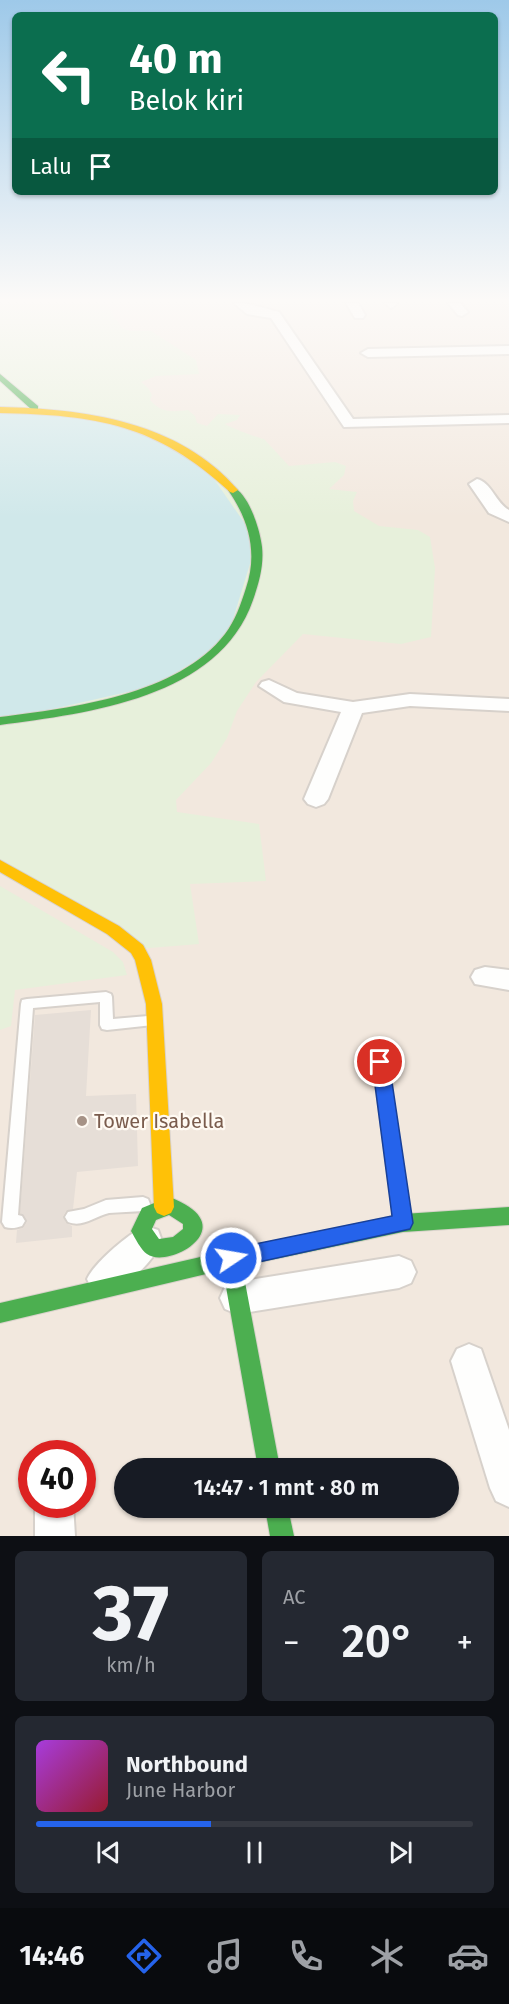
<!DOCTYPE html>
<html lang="id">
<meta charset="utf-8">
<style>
:root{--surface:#171b24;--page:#242831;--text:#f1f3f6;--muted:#9ea1a6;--line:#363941;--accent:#2563eb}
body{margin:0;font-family:"Fira Sans",sans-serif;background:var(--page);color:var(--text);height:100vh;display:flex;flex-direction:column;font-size:22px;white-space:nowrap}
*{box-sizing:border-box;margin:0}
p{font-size:20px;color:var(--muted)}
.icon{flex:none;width:33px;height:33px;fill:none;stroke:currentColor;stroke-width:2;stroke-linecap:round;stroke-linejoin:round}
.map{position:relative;height:1536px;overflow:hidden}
.side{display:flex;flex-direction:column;gap:15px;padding:15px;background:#0d0f14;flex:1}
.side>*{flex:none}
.guide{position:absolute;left:12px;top:12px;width:486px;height:183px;border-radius:9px;box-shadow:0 2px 4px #0004;background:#0b6e4f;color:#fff;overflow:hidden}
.speed{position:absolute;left:18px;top:1440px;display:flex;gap:12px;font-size:30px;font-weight:700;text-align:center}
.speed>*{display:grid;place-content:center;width:78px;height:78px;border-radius:50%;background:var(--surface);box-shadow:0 2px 4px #0004;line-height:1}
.speed .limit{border:9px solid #d22;background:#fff;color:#111}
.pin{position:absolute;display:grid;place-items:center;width:51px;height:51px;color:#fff;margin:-26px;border:3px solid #fff;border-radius:50%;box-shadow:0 2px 6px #0007}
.me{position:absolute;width:66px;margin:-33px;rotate:78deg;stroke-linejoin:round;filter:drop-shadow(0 0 4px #0008)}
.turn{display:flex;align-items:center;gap:21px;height:126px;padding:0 18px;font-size:27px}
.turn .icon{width:78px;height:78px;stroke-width:2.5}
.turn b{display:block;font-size:42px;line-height:51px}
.then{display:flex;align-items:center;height:57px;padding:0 18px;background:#0003;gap:12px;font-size:22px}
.big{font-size:45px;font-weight:600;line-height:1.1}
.side .widget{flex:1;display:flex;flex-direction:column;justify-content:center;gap:9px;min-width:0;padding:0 21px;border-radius:9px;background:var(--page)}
.side .dial{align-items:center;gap:0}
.dial b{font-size:78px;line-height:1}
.song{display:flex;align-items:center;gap:18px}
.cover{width:72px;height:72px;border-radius:9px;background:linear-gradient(135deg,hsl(280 70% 55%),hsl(350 70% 35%))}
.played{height:6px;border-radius:3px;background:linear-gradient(90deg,var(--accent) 40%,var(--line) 40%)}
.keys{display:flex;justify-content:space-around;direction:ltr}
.heat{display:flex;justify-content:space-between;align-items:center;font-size:33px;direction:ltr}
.side .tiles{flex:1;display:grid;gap:15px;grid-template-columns:1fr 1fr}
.widget:last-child{grid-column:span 2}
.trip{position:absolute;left:114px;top:1458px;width:345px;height:60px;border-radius:30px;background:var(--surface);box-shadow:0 2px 4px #0004;font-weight:600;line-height:60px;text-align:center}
.dock{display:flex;height:96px;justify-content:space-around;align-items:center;background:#090b0e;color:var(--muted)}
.dock .icon{width:42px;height:42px}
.dock .selected{color:var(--accent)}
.dock b{font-size:27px;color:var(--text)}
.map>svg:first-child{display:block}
.residential{fill:#f2e8de;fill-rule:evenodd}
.green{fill:#e7f0db}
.water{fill:#d0e8ea}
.building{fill:#e6ded7}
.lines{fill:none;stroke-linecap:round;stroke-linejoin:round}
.lane-casing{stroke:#d7d1cb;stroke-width:4}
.street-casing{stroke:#d7d1cb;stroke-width:4}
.fast-casing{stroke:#d9d2cb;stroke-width:2}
.slow-casing{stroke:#d9d2cb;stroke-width:2}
.lane{fill:#fefefd;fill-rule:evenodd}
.street{fill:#fefefd;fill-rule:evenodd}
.fast{fill:#4caf50;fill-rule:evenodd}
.slow{fill:#ffc107;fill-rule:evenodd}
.route{fill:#2563eb;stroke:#184099;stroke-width:1.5}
.poi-dot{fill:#a69286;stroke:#fffaf3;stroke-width:2}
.labels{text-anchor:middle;stroke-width:4.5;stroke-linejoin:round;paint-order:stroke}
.near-poi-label{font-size:20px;fill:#7a5c4d;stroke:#fffaf3;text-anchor:start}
</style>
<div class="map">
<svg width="509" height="1536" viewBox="0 0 509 1536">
<rect width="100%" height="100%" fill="#f9f5f0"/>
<path class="residential" d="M 0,303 L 509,303 L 509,1536 L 0,1536 ZM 32,1454 L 82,1454 L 82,1504 L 32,1504 ZM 124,1468 L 448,1468 L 448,1508 L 124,1508 Z"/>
<g class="green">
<path d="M 0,303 L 105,303 L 122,328 L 130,331 L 151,331 L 196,360 L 199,374 L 156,376 L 141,382 L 148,388 L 152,395 L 150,400 C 161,413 172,412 188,410 L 195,416 L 197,423 L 207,426 L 218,414 L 240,415 L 237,420 L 225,424 C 229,427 258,438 264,439 L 289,466 L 335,462 L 346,466 L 344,475 L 329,489 L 357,492 L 353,501 L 354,511 L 379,526 L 418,530 L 430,537 L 435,568 L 431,637 L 401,644 L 303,634 L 256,682 L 237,711 L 227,738 L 211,763 L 176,800 L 177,812 L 259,824 L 266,881 L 190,884 L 199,944 L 137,949 L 0,865 Z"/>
<path d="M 0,886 L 113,952 L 123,962 L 127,975 L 15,990 L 11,1026 L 0,1030 Z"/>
</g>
<path class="water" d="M 0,410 L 84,413 L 198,456 L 257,541 L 226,642 L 154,686 L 0,721 Z"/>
<path class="building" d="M 91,1010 L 86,1096 L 136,1094 L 138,1166 L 77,1172 L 73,1209 L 66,1211 L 63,1216 L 66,1223 L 72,1226 L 72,1237 L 16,1243 L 17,1230 L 23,1228 L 27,1222 L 20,1213 L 35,1015 Z"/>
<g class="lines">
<g class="lane-casing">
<g id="lane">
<path d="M 106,992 L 111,994 L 112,997 L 113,1019 L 148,1016 L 153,1017 L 155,1021 L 153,1025 L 107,1030 L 102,1029 L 100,1025 L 100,1002 L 33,1008 L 18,1215 L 22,1216 L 25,1221 L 22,1226 C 16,1228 11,1229 5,1227 L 2,1222 L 21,1004 L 22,1000 L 27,999 Z"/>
<path d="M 380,1057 L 385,1058 L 387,1062 L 410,1217 L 407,1222 L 402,1224 L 397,1222 L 394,1217 L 373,1062 L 375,1058 Z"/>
<path d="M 143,1197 L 148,1199 L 150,1204 L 148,1209 L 143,1211 C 132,1212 120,1212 109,1213 C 95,1216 83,1228 68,1222 L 65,1217 L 68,1212 L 84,1209 L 106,1200 Z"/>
</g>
</g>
<g class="street-casing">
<g id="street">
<path d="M 234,303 C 248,302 265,309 279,312 L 353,419 L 509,415 L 509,423 L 344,427 L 271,318 L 247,314 Z"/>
<path d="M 346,303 L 358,303 L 365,315 L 363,318 L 355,318 Z"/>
<path d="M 385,303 L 397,303 L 397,304 L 391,308 Z"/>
<path d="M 448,303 L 460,303 L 468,312 L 462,316 L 458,315 Z"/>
<path d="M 509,346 L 509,354 L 368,357 L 361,353 L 368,349 Z"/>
<path d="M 477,479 C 491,482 496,503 509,510 L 509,522 L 489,513 L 469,484 Z"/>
<path d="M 269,680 L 297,693 L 353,702 L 410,694 L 509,699 L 509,711 L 410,706 L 362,713 L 328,799 L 324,804 L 316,807 L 308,804 L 304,799 L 341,712 L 284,702 L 259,686 L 262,682 Z"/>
<path d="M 485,967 L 509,970 L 509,990 L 475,984 L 471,977 L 475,970 Z"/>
<path d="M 146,1226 L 158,1230 L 162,1241 C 152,1264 127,1286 104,1295 L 92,1290 L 87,1279 C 94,1263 130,1232 146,1226 Z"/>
<path d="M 399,1256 L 411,1261 L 416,1272 L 411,1283 L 399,1288 L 237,1314 L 225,1309 L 220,1298 L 225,1287 L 237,1282 Z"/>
<path d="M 469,1344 L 481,1349 L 509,1430 L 509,1507 L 496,1501 L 490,1488 L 451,1361 L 457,1349 Z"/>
<path d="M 35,1504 L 73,1504 L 75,1536 L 35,1536 Z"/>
</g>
</g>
<g class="fast-casing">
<g id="fast">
<path d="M 0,374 L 38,406 L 38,410 L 32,410 L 0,381 Z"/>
<path d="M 233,487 C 249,494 260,530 262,547 C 264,565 259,583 253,600 C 219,698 89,713 0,725 L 0,717 C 72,708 178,695 225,634 C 235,621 241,604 246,588 C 258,553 249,520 228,490 Z"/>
<path d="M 169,1197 C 247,1226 168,1270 147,1254 C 141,1250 135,1238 131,1231 L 142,1208 ZM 169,1215 L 183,1224 L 183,1229 L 173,1237 L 159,1239 L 152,1229 L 156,1220 Z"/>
<path d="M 509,1207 L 509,1225 L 403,1232 L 242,1266 L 280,1468 L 258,1468 L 223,1270 L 0,1323 L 0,1303 L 231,1250 L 403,1214 Z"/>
<path d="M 265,1508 L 288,1508 L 294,1536 L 270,1536 Z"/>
</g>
</g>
<g class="slow-casing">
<g id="slow">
<path d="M 0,407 C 85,409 179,421 238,490 L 233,493 L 230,492 C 157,424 96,415 0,413 Z"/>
<path d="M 0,860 L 119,926 L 143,945 L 151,960 L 162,1004 L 174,1207 L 171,1213 L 164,1216 L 157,1213 L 154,1207 L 146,1004 L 135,960 L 131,953 L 107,934 L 0,872 Z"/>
</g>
</g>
<use href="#lane" class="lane"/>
<use href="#street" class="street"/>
<use href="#fast" class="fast"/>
<use href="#slow" class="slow"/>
</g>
<linearGradient id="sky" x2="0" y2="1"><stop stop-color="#9ec9e9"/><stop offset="0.58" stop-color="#fcfaf8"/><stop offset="1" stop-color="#fcfaf8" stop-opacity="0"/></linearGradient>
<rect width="509" height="518" fill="url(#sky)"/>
<path class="route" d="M 380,1055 L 387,1057 L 389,1062 L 413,1223 L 410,1229 L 231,1268 L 224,1265 L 221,1258 L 224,1252 L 231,1249 L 392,1216 L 372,1062 L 374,1057 Z"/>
<circle class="poi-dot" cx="82" cy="1121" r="6"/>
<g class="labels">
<g class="near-poi-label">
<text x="94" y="1128">Tower Isabella</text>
</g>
</g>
</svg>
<div class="speed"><div class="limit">40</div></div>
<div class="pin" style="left:380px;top:1062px;background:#d93025"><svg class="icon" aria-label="arrive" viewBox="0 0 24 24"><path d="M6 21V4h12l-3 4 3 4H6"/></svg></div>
<svg class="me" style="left:231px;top:1258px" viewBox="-20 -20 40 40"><circle r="17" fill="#2563eb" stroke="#fff" stroke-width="3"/><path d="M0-11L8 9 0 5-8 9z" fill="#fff"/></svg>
<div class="trip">14:47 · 1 mnt · 80 m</div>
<div class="guide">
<div class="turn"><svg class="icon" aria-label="left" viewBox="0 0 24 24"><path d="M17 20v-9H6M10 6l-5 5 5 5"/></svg><div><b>40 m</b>Belok kiri</div></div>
<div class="then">Lalu<svg class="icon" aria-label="arrive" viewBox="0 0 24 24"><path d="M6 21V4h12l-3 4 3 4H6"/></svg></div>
</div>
</div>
<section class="side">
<div class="tiles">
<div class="widget dial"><b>37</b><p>km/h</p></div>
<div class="widget"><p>AC</p>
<div class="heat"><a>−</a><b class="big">20°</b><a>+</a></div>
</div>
<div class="widget">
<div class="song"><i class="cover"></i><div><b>Northbound</b><p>June Harbor</p></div></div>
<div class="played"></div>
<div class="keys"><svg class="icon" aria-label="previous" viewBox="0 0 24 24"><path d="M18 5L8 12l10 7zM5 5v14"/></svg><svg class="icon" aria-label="pause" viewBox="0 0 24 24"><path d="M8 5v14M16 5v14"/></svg><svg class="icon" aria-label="next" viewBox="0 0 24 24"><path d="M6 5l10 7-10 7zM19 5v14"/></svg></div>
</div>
</div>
</section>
<nav class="dock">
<b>14:46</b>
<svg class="icon selected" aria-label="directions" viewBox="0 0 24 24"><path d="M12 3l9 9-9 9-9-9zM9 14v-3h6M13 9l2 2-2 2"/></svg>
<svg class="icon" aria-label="music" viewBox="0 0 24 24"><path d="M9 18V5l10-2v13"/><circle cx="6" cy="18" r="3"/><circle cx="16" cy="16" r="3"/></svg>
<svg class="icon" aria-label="phone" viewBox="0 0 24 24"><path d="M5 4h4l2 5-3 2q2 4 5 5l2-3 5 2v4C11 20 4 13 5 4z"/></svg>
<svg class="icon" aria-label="climate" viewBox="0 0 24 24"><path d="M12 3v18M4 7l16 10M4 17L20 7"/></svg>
<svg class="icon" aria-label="car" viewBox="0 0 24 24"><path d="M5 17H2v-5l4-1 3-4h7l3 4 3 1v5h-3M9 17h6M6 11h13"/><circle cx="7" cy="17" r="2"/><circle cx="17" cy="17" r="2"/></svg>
</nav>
